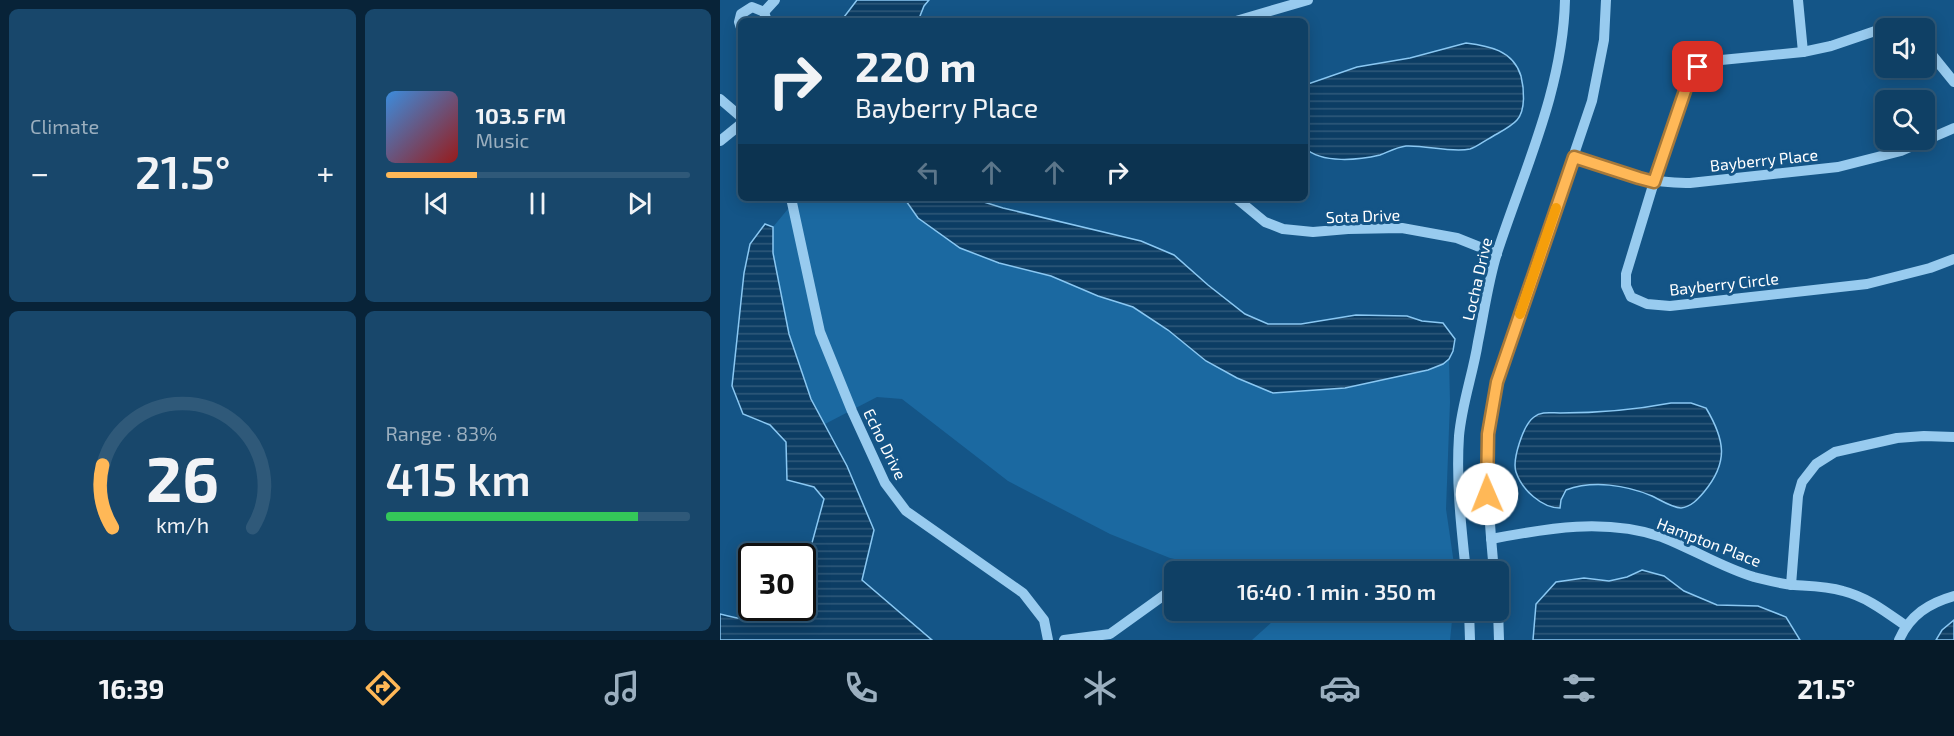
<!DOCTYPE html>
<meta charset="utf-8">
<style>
:root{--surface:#0f4065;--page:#18476b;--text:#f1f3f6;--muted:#9bafbf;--line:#2f5979;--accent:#ffb857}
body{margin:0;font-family:"Exo 2",sans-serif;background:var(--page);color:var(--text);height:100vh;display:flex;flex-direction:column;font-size:22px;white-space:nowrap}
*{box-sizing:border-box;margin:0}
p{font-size:20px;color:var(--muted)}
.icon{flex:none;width:33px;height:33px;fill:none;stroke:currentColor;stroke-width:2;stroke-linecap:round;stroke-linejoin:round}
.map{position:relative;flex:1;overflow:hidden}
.sheet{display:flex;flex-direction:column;gap:9px;padding:9px;background:#082338;width:720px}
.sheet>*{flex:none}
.banner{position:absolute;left:18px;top:18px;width:570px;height:183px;border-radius:9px;box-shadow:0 3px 15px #0003,0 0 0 2px var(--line);background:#0f4065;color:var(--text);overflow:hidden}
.controls{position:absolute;left:1155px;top:18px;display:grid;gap:12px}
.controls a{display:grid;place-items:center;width:60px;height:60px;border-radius:9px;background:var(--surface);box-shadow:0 3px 15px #0003,0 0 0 2px var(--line);font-size:30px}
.speed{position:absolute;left:18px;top:543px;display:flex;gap:12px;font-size:30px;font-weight:700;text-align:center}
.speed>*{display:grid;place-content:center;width:78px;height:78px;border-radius:50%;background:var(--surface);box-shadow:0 3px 15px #0003,0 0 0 2px var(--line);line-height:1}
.speed .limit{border:3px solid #111;border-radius:9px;background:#fff;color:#111}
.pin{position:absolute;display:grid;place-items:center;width:51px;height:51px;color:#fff;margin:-26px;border-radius:12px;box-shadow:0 3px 9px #0006}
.me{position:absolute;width:66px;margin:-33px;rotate:359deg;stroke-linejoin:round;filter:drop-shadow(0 0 4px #0008)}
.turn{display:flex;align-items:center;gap:21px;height:126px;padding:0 18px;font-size:27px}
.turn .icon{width:78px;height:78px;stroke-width:2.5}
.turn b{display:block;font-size:42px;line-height:51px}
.lanes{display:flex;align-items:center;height:57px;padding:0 18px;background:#0003;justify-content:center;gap:30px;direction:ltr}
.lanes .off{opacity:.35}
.big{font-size:45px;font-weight:600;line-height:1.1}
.sheet .widget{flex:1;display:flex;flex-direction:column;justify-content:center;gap:9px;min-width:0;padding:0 21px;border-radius:9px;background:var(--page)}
.sheet .dial{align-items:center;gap:0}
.dial svg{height:156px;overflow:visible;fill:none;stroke:var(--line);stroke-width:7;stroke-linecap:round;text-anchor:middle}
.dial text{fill:var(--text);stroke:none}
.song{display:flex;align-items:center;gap:18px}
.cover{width:72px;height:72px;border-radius:9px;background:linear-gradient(135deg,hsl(210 70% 55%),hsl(0 70% 35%))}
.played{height:6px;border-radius:3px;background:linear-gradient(90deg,var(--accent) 30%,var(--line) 30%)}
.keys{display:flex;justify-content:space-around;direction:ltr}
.heat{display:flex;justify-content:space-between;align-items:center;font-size:33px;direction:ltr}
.charge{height:9px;border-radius:4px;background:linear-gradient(90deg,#34c759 83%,var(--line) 0)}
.sheet .tiles{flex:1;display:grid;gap:9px;grid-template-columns:repeat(2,1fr)}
.trip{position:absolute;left:444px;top:561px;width:345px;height:60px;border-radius:9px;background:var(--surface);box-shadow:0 3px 15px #0003,0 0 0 2px var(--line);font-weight:600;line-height:60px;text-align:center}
.dock{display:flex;height:96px;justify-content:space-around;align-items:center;background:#061a28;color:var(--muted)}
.dock .icon{width:42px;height:42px}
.dock .current{color:var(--accent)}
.dock b{font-size:27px;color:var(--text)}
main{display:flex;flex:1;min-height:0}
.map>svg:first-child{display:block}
.grass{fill:#1b69a1}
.water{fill:url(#water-rules);stroke:#8ac8f3;stroke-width:1.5}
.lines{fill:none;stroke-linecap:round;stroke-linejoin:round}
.minor{stroke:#98cbef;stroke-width:10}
.route-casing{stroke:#a67839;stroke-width:15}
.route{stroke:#ffb857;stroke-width:10}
.slow{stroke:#f59e0b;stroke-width:10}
.labels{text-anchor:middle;stroke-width:6;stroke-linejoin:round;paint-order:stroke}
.street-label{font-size:16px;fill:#fff;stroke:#145587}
</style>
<main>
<section class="sheet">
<div class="tiles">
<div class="widget"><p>Climate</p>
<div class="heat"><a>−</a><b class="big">21.5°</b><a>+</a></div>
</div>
<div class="widget">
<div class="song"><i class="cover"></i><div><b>103.5 FM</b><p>Music</p></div></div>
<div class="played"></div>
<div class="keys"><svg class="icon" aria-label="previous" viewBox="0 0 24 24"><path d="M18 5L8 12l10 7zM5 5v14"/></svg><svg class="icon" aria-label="pause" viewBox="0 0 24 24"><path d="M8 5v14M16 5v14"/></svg><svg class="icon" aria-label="next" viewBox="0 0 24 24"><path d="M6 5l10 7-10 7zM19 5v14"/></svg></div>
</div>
<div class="widget dial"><svg viewBox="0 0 100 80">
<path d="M14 69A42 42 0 1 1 86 69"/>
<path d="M14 69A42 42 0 0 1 9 37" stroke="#ffb857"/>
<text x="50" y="56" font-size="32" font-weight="700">26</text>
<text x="50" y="72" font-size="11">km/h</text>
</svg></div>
<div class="widget"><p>Range · 83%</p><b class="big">415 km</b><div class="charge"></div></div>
</div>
</section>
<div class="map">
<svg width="1234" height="640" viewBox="0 0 1234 640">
<defs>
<pattern id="water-rules" width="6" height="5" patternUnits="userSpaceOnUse" patternTransform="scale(1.5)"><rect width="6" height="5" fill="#0c3d64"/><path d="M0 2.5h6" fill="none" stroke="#305a7b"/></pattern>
</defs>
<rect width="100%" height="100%" fill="#145587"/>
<g class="grass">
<path d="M 77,198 L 184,198 L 198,218 L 240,248 L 279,263 L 331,276 L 378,296 L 413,307 L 448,330 L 486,361 L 517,378 L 553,393 L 708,370 L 723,364 L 729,359 L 730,402 L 726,509 L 735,571 L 512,571 L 450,558 L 390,534 L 288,481 L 182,399 L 157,397 L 105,424 L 91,399 L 69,334 L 53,253 L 53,227 Z"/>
<path d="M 556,610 L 733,610 L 733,611 L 730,640 L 532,640 L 553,621 Z"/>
</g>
<g class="water">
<path d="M 137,0 L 209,0 L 204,6 L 198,21 L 121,21 Z"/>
<path d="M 746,43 C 769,46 793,50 801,76 C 804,88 806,110 797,120 C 791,127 778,133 770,138 C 764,141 757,147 750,149 C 731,153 706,145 686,146 C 677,147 668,152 660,155 C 639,160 602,164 585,148 L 585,85 L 637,67 L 690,58 Z"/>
<path d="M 184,198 L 251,198 L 283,208 L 421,241 L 454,255 L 488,285 L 525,314 L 548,324 L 581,324 L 636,315 L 687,316 L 702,321 L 723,323 L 735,339 L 733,351 L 729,359 L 723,364 L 708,370 L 625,388 L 553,393 L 517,378 L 486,361 L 448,330 L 413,307 L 378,296 L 331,276 L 279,263 L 240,248 L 198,218 Z"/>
<path d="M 45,224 L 53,227 L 53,253 L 69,334 L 91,399 L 127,466 L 154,530 L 142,580 L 212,640 L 0,640 L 0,614 C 19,619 37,623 56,616 C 68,612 69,608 82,608 L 84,572 L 104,499 L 94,487 L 67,480 L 66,442 L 50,425 L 23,414 L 12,386 L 24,273 L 30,244 Z"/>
<path d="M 951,403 L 971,403 L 986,408 C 1005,440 1009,462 984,492 C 978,499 971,507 961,508 C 953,508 940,500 932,496 C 906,485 873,480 846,490 L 841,500 L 840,508 C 822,508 802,490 796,472 C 792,460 803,425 814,417 C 821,411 831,413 840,413 C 878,413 914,410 951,403 Z"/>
<path d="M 922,570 L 944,576 L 964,591 L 997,605 L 1038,606 L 1066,617 L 1080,640 L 813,640 L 816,604 L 836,582 L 864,578 L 889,581 L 907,577 Z"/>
<path d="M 1234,620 L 1234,640 L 1216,640 L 1222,630 Z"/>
</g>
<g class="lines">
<g class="minor">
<path d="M 1078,0 L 1083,52"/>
<path d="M 44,12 L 55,0"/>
<path d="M 516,21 L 588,0"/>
<path d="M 21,28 L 19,22 L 21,14 L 32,7 L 44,12 L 47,21"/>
<path d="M 1188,28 L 1174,26 L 1167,27 L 1111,46 L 1083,52 L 991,61 L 978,67 L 969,79 L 934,182 L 906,274 L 906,286 L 911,297 L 927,304 L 950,306 L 1147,284 L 1210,268 L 1234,259"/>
<path d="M 1204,45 L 1234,82"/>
<path d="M 0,99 L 21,117"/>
<path d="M 0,141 L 21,124"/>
<path d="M 854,157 C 893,170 928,184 970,183 L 1118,167 L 1181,151 L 1234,128"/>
<path d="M 71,198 L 100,332 L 132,411 L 165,483 L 186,511 L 303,593 L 324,620 L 328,640"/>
<path d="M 516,198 L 545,222 L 563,229 L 593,232 L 628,229 L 682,228 L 737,238 L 777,254"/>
<path d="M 771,539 C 828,528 885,518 942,537 C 973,549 1001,567 1034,577 C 1047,580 1060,584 1074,585 C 1090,586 1107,586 1123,591 C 1147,597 1166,612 1186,626"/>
<path d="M 746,572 C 741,526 736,481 739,436 C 742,403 753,374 758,342 C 764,313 768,282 777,253 C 804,170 843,89 845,0"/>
<path d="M 774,572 C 768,504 762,449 777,382 L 872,101 L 884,40 L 886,0"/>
<path d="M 1071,585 L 1078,496 L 1082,482 L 1096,464 L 1115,452 L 1177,438 L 1204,436 L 1234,437"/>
<path d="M 749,610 L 750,640"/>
<path d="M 778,610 L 779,640"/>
<path d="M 344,640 L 390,634 L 454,588"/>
<path d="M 1179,640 C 1190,615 1209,603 1234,596"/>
</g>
</g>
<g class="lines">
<g class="route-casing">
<path id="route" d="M 767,494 L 768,434 L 777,382 L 854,157 L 919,178 L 934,182 L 969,79 L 978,67"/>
</g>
<use href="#route" class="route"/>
<path class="slow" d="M 800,314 L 836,208"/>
</g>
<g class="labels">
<g class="street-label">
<text transform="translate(1044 160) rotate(-6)" y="6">Bayberry Place</text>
<text transform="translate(643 216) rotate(-2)" y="6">Sota Drive</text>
<text transform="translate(757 279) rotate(-77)" y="6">Locha Drive</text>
<text transform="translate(1004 284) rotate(-6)" y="6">Bayberry Circle</text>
<text transform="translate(165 444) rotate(64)" y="6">Echo Drive</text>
<text transform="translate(989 542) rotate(21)" y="6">Hampton Place</text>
</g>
</g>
</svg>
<div class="controls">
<a><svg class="icon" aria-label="sound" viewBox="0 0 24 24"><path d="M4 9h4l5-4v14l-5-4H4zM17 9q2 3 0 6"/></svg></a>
<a><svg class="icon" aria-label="search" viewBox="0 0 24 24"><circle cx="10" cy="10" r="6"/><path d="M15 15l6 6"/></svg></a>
</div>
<div class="speed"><div class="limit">30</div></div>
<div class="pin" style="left:978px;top:67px;background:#d93025"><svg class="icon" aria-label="arrive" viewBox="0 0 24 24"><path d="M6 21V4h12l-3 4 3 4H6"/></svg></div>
<svg class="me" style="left:767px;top:494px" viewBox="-20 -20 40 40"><circle r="19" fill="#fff"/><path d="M0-13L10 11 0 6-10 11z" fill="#ffb857"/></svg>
<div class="trip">16:40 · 1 min · 350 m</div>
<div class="banner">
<div class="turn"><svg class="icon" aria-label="right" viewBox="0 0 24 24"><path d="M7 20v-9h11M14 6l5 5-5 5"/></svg><div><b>220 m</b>Bayberry Place</div></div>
<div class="lanes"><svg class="icon off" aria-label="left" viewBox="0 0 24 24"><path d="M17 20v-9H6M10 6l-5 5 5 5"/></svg><svg class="icon off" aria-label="ahead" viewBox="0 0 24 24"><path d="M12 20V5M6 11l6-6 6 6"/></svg><svg class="icon off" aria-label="ahead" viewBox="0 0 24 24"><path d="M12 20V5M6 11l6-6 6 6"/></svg><svg class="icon" aria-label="right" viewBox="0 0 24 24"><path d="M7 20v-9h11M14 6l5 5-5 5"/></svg></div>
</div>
</div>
</main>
<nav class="dock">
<b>16:39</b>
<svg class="icon current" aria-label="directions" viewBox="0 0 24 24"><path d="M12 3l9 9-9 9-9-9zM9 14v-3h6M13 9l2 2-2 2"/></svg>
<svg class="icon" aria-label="music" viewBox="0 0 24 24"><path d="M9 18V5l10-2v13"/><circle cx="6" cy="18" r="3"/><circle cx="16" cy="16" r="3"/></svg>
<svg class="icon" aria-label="phone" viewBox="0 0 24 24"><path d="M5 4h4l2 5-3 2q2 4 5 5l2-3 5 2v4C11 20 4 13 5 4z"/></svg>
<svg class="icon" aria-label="climate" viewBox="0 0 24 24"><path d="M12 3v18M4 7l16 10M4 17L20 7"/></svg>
<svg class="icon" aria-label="car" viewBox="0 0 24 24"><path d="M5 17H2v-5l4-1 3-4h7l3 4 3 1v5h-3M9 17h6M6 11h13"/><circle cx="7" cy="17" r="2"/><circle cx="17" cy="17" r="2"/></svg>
<svg class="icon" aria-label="filters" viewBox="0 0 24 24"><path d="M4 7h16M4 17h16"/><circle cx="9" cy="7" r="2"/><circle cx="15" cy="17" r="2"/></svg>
<b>21.5°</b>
</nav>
